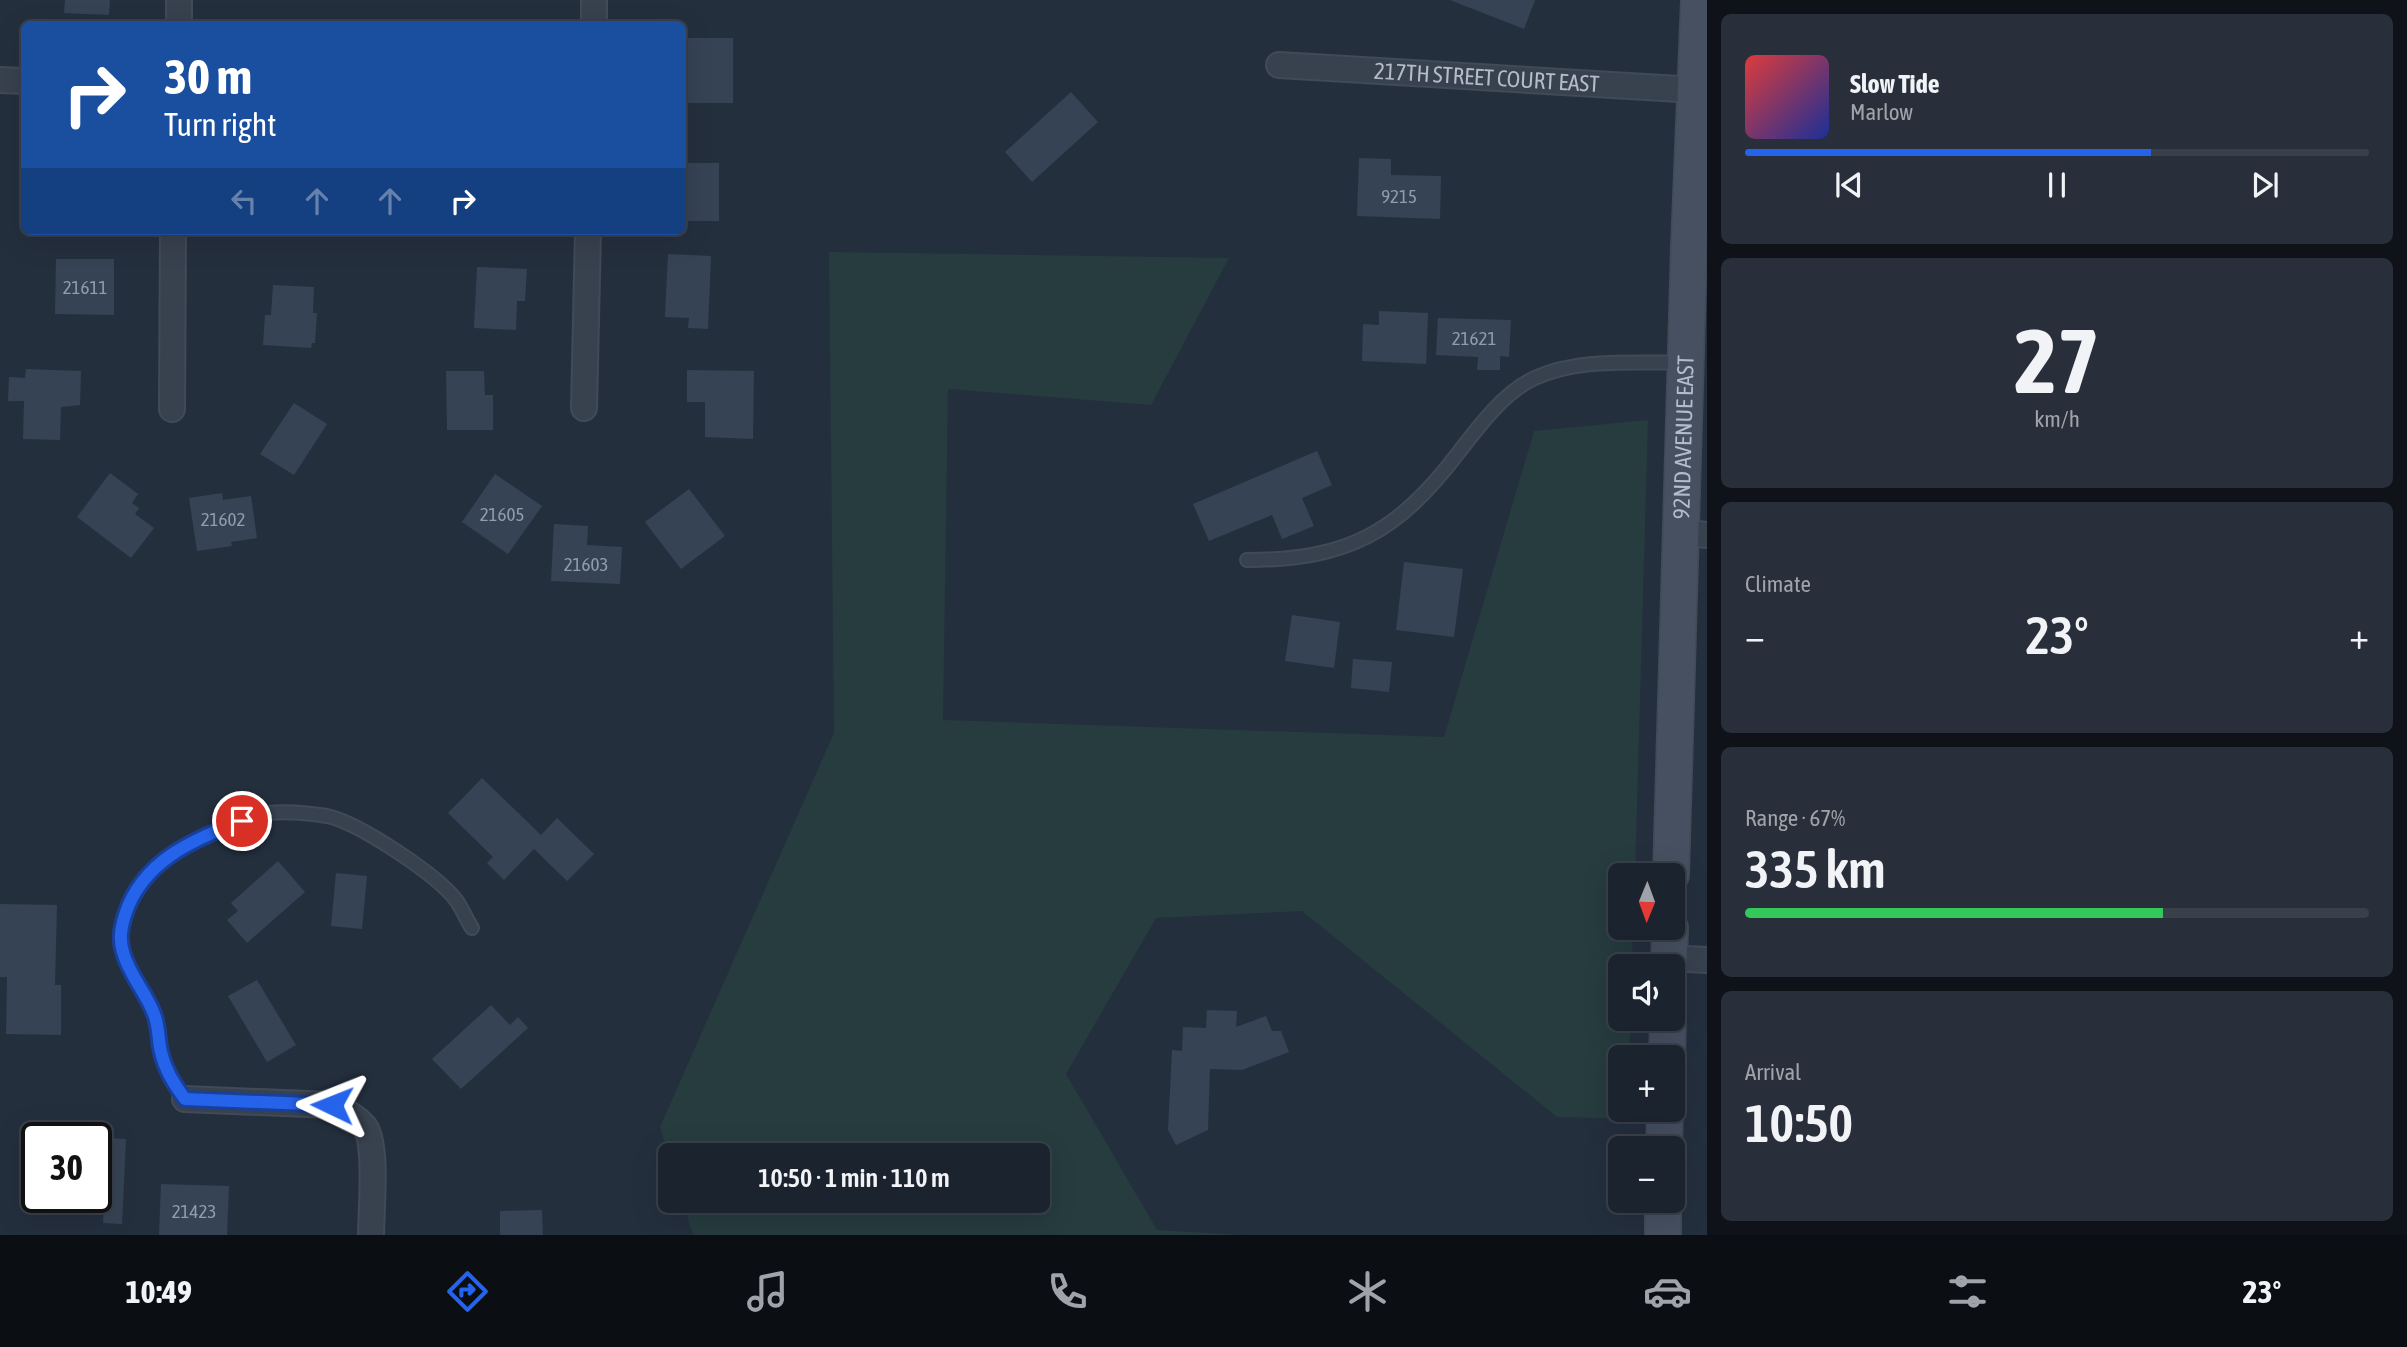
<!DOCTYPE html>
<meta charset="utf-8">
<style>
:root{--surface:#1b232e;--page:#282f3a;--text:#f1f3f6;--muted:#a0a4aa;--line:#39404a;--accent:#2563eb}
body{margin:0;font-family:"Asap Condensed",sans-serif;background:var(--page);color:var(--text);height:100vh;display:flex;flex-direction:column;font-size:26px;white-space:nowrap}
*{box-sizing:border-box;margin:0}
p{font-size:23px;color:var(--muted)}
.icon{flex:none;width:38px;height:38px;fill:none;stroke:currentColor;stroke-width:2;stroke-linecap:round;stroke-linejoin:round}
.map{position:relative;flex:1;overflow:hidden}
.panel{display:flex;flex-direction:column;gap:14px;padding:14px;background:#0f1319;width:700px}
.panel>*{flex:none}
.guide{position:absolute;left:21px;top:21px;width:665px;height:214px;border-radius:10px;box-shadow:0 7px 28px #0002,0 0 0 2px var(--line);background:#1a4fa0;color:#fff;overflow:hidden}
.needle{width:46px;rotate:181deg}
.tools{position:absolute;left:1608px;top:863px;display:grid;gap:14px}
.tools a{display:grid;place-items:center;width:77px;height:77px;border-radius:10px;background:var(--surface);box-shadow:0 7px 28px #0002,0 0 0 2px var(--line);font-size:35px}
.speed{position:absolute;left:21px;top:1122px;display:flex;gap:14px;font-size:35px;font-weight:700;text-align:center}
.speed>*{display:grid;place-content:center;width:91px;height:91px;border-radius:50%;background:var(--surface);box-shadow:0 7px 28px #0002,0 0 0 2px var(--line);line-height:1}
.speed .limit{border:4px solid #111;border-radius:10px;background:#fff;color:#111}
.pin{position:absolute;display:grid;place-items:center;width:60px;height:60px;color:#fff;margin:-30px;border:4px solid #fff;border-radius:50%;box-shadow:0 2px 7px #0007}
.me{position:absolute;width:77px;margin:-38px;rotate:272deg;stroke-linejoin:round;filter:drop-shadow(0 0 5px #0008)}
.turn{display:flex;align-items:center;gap:24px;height:147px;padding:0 28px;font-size:32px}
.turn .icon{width:91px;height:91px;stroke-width:2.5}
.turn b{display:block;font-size:49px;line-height:60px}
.lanes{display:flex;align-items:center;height:66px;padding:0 28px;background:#0003;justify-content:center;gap:35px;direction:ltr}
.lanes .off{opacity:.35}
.big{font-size:52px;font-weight:600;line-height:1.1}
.panel .card{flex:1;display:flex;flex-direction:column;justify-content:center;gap:10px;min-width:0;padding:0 24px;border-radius:10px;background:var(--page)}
.panel .dial{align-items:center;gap:0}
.dial b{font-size:91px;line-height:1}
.song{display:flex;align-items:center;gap:21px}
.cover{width:84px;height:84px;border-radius:10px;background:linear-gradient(135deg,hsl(0 70% 55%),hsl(230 70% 35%))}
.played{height:7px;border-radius:4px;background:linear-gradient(90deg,var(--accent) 65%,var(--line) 65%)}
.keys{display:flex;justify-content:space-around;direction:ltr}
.heat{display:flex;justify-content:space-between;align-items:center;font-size:38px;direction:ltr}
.charge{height:10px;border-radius:5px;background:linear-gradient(90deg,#34c759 67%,var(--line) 0)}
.trip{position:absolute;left:658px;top:1143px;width:392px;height:70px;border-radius:10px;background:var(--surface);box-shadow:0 7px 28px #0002,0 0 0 2px var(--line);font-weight:600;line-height:70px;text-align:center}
.tab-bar{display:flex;height:112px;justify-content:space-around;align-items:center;background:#0b0e12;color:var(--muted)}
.tab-bar .icon{width:49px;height:49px}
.tab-bar .selected{color:var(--accent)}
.tab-bar b{font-size:32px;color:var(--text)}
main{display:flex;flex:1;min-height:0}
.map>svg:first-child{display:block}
.green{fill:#263c3f}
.building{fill:#364354}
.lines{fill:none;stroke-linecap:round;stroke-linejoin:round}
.lane-casing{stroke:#414a57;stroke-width:16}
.street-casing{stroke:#414a57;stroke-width:28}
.secondary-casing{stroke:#414a57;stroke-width:38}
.lane{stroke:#38414e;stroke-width:12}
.street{stroke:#38414e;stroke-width:24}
.secondary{stroke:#465061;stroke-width:35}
.route-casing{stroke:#184099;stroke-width:18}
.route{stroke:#2563eb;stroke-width:12}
.labels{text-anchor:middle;stroke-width:7;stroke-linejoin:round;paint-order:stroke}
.number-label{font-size:19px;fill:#929caa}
.street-label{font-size:23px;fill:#b4bcc9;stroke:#1d2633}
</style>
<main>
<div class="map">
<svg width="1707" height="1235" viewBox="0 0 1707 1235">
<rect width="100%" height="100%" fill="#242f3e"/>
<path class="green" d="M 829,252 L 1229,258 L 1151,405 L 948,389 L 943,720 L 1444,737 L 1534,431 L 1648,420 L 1635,875 L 1620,875 L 1620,928 L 1633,928 L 1632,966 L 1620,966 L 1620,1018 L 1631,1019 L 1629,1057 L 1620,1057 L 1620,1110 L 1628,1110 L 1628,1119 L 1557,1117 L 1302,911 L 1156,918 L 1066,1074 L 1157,1230 L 1241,1235 L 693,1235 L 682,1201 L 1038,1200 L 1038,1155 L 670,1155 L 670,1161 L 660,1127 L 834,733 Z"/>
<g class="building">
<path d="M 65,0 L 110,0 L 109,15 L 64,13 Z"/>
<path d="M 1450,0 L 1535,0 L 1524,29 Z"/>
<path d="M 265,21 L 307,22 L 307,24 L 265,24 Z"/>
<path d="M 685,38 L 733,38 L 733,103 L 682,103 Z"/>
<path d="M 1071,92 L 1098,122 L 1032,182 L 1005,152 Z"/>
<path d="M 1359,158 L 1391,159 L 1391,175 L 1441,176 L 1440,219 L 1357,216 Z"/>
<rect x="682" y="163" width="37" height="58"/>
<path d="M 668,254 L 711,256 L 708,329 L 688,328 L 689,318 L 665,317 Z"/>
<path d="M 56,259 L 114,259 L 114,315 L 55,314 Z"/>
<path d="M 477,267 L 527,269 L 525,301 L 517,301 L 516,330 L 474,328 Z"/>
<path d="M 273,285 L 314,287 L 313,313 L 317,313 L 315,343 L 312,343 L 311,348 L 263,345 L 265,315 L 271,315 Z"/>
<path d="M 1379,311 L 1428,313 L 1426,364 L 1362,361 L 1363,324 L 1379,325 Z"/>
<path d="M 1438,318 L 1511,320 L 1509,357 L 1500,356 L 1500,370 L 1477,370 L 1478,357 L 1436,355 Z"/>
<path d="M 26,369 L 81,371 L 80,405 L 61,407 L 60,440 L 23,439 L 24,401 L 8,401 L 9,377 L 25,378 Z"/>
<path d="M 687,370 L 754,371 L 753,439 L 705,437 L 705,402 L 687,402 Z"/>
<path d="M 446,371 L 484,371 L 485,395 L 493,395 L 493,430 L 447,430 Z"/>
<path d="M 294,403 L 327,424 L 294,475 L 260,454 Z"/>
<path d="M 1317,451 L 1332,485 L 1302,498 L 1314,526 L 1282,539 L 1272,515 L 1209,541 L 1193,504 Z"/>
<path d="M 110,473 L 138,494 L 132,503 L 139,508 L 135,514 L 154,528 L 131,558 L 77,517 Z"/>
<path d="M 495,474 L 542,506 L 508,554 L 462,522 Z"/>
<path d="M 689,489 L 725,536 L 681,569 L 645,522 Z"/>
<path d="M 222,493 L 223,500 L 251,496 L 257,538 L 231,542 L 232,546 L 197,551 L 189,498 Z"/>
<path d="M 554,524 L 588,526 L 587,545 L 622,547 L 620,584 L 551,581 Z"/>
<path d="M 1404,562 L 1463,569 L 1454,637 L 1396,630 Z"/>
<path d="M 1292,615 L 1340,622 L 1334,668 L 1285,661 Z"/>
<path d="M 1353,659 L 1392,662 L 1389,692 L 1351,688 Z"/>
<path d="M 482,778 L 541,835 L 557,818 L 594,854 L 567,881 L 534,849 L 504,880 L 487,863 L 493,857 L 448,813 Z"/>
<path d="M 278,861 L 305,892 L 247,943 L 227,920 L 238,911 L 231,903 Z"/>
<path d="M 336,873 L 367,876 L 362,929 L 331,926 Z"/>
<path d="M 0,904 L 57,905 L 55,985 L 61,985 L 61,1035 L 6,1034 L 7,977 L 0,977 Z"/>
<path d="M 257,980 L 296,1045 L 267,1062 L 228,996 Z"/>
<path d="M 491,1005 L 510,1025 L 518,1017 L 528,1028 L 461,1089 L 432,1059 Z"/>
<path d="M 1207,1010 L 1237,1011 L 1236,1027 L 1266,1016 L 1272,1031 L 1281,1031 L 1289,1052 L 1242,1070 L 1210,1069 L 1208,1130 L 1176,1145 L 1168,1130 L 1172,1050 L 1182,1051 L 1183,1027 L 1206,1028 Z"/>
<path d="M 107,1138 L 126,1139 L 122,1224 L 103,1223 Z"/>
<path d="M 161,1184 L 229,1186 L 227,1235 L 159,1235 Z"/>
<path d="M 542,1210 L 543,1235 L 500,1235 L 500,1211 Z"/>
</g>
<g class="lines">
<g class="lane-casing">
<g id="lane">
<path d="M 1247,560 C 1349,560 1398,532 1459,452 C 1479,426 1505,391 1535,378 C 1580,357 1634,364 1682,362"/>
<path d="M 185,1099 C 175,1084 165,1070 161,1052 C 158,1040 159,1027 155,1015 C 146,988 122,968 120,938 C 120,929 123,921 126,912 C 140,866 186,842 228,826 C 241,821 255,815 269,813 C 288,811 308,813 327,816 C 359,823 436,874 456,900 C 462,908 466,919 472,928"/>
</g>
</g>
<g class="street-casing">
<g id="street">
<path d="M 179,24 L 179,0"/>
<path d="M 594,24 L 594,0"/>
<path id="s1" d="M 1279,65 L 1696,90"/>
<path d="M 0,80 L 24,81"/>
<path d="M 584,408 L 588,231"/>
<path d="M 172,409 L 173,231"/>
<path d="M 1682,532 L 1707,535"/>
<path d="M 1669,958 L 1707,960"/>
<path d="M 185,1099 L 332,1105 C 343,1110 355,1116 364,1126 C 378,1142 371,1212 371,1235"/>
</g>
</g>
<g class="secondary-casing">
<g id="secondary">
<path id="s2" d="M 1671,875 L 1689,247 L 1699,0"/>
<path d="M 1669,966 L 1670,928"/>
<path d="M 1667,1057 L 1668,1018"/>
<path d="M 1664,1148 L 1665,1110"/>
<path d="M 1663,1235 L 1663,1200"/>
</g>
</g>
<use href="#lane" class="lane"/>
<use href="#street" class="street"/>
<use href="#secondary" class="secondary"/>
</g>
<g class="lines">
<g class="route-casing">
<path id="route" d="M 242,821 C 194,839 142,861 125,915 C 121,928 119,939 123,952 C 129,975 146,992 154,1014 C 159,1026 158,1040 161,1052 C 165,1070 174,1084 185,1099 L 332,1105"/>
</g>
<use href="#route" class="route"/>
</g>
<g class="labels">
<g class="number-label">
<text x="1399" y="203">9215</text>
<text x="85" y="294">21611</text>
<text x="1474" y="345">21621</text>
<text x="502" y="521">21605</text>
<text x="223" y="526">21602</text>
<text x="586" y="571">21603</text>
<text x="194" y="1218">21423</text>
</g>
<g class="street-label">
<text dy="8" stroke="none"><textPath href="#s1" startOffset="208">217TH STREET COURT EAST</textPath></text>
<text dy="8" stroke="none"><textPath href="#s2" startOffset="438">92ND AVENUE EAST</textPath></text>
</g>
</g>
</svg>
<div class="tools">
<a><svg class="needle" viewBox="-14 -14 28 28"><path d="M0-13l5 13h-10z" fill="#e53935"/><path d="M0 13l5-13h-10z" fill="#a0a4aa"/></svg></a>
<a><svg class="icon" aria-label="sound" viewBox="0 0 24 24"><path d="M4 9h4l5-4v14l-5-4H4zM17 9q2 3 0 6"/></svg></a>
<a>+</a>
<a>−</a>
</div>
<div class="speed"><div class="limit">30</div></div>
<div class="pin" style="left:242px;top:821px;background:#d93025"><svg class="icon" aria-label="arrive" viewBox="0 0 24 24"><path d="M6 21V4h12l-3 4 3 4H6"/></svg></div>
<svg class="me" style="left:332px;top:1105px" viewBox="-20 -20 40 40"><path d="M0-17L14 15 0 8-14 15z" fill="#2563eb" stroke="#fff" stroke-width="4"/></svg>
<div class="trip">10:50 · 1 min · 110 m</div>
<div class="guide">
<div class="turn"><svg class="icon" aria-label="right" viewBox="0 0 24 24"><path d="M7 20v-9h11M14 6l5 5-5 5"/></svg><div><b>30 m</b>Turn right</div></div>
<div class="lanes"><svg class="icon off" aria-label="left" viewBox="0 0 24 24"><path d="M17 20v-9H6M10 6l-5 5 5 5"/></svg><svg class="icon off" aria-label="ahead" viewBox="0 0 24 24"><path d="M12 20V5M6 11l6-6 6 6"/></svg><svg class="icon off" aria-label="ahead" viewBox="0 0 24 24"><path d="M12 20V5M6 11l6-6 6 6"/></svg><svg class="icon" aria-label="right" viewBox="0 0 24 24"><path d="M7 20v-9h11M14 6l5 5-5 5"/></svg></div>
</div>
</div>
<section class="panel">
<div class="card">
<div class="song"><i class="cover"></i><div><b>Slow Tide</b><p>Marlow</p></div></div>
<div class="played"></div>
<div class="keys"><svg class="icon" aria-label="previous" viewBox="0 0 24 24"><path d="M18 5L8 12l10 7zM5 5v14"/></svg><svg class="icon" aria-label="pause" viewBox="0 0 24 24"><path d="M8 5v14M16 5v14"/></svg><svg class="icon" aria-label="next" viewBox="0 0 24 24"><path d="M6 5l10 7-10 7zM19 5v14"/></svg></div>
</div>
<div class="card dial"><b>27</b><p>km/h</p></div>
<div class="card"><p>Climate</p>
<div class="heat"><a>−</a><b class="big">23°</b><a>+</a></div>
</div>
<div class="card"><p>Range · 67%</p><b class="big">335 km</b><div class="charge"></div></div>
<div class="card"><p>Arrival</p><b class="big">10:50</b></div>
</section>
</main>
<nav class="tab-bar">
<b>10:49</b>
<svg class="icon selected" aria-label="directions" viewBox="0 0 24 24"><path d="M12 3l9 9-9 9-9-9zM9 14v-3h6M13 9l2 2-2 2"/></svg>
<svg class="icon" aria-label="music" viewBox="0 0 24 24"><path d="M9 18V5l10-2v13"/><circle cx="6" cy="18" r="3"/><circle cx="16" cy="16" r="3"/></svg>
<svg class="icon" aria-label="phone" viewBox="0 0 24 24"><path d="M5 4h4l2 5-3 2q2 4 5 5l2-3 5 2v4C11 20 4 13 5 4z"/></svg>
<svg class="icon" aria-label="climate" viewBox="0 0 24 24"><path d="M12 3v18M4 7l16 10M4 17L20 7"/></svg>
<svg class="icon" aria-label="car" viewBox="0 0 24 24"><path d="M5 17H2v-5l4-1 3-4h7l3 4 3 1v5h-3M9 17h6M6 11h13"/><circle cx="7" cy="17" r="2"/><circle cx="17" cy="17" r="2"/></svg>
<svg class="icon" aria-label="filters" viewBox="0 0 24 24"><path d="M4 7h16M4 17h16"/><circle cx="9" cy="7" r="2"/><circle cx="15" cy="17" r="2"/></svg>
<b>23°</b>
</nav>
